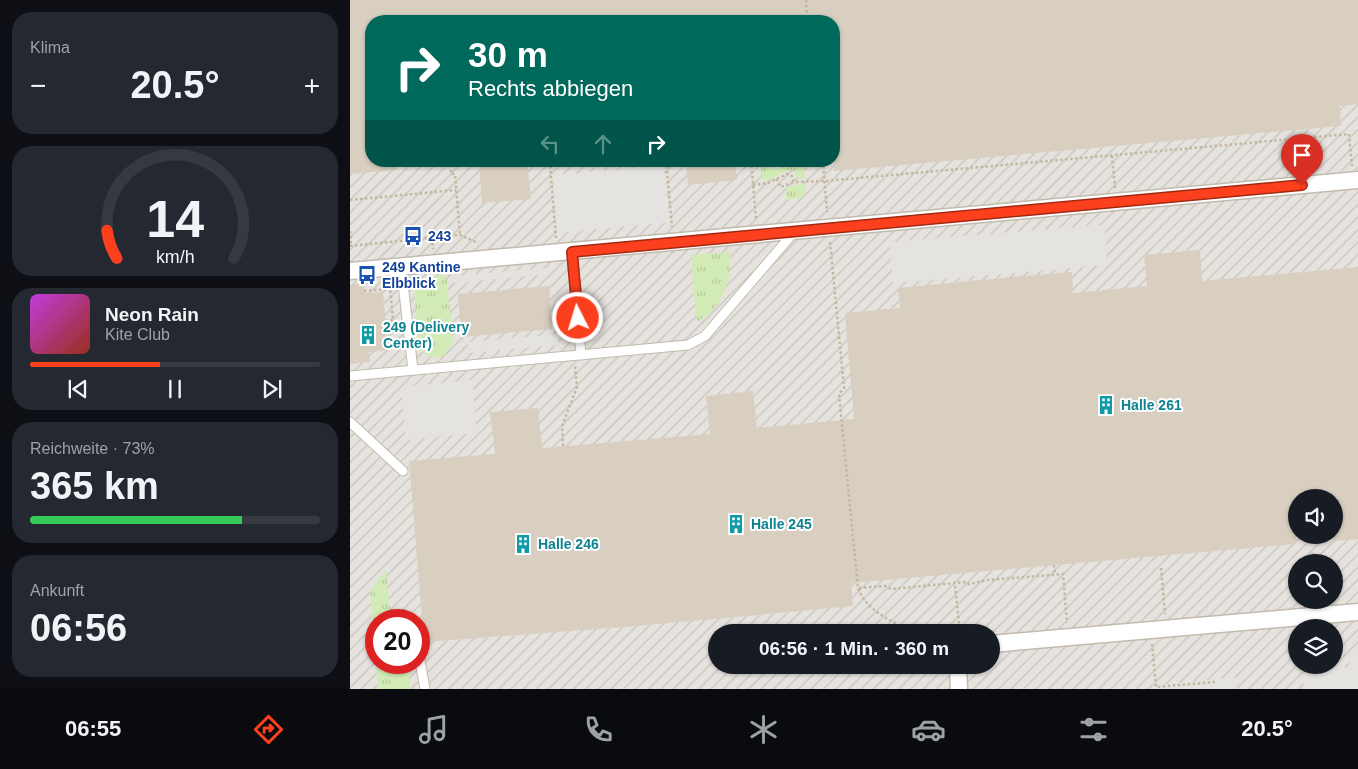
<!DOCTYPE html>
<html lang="de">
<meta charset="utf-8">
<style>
:root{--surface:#171b24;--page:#242831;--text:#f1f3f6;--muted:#9ea1a6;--line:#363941;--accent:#fc3f1d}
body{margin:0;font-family:Helvetica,sans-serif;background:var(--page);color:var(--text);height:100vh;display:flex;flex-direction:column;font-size:19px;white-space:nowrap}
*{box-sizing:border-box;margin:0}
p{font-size:16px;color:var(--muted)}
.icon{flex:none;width:28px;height:28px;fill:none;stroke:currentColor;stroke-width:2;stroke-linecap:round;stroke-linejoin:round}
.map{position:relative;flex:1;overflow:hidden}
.sheet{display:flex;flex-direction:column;gap:12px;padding:12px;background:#0d0f14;width:350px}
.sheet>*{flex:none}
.top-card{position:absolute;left:15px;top:15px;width:475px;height:152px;border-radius:20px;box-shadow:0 1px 4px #0004;background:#00695c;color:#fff;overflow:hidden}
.buttons{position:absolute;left:938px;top:489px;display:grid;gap:10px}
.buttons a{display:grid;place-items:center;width:55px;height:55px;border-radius:50%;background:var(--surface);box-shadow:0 1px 4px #0004;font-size:25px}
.speed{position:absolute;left:15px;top:609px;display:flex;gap:10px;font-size:25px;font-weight:700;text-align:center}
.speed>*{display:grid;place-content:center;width:65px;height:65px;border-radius:50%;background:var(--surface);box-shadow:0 1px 4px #0004;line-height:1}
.speed .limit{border:8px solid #d22;background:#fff;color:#111}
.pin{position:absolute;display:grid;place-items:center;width:42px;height:42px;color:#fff;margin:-51px -21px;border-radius:50% 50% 50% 0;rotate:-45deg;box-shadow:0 0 5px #0007}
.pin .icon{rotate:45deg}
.me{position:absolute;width:55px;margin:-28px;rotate:355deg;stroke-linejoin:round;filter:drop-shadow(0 0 4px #0008)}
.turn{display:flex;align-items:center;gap:18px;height:105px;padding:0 20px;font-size:22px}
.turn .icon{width:65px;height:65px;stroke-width:2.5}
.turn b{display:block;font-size:35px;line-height:42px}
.lanes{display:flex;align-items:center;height:48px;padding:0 20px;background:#0003;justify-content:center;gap:25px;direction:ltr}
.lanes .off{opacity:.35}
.big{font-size:38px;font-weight:700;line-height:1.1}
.sheet .card{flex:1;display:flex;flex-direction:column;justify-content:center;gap:8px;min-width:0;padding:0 18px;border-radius:20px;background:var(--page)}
.sheet .dial{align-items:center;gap:0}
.dial svg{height:130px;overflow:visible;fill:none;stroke:var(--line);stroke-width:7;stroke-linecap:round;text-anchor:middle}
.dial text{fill:var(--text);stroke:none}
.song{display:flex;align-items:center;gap:15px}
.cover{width:60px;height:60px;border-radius:8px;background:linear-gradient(135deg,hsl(290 70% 55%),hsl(10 70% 35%))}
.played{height:5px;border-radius:2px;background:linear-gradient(90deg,var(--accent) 45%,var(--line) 45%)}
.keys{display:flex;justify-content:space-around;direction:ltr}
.heat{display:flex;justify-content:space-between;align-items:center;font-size:28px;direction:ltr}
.charge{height:8px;border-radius:4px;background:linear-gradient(90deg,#34c759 73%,var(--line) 0)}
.trip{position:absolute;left:358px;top:624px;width:292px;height:50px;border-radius:25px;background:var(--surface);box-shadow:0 1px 4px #0004;font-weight:700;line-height:50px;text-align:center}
.menu{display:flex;height:80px;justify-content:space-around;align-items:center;background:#090b0e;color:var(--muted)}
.menu .icon{width:35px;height:35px}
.menu .selected{color:var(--accent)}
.menu b{font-size:22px;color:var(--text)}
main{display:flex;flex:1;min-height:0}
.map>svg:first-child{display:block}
.industrial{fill:url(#industrial-furrows);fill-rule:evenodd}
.grass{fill:url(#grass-tufts)}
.parking{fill:#e5e3e0}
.building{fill:#d8cfc1}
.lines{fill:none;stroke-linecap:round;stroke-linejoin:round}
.service-casing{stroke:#c2bbae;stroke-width:11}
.minor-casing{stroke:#c2bbae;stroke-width:19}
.path{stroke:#c4b79f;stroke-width:2.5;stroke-dasharray:2.5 2.5;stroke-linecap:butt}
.service{stroke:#fff;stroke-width:9}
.minor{stroke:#fff;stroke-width:16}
.route-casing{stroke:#a42913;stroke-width:12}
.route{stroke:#fc3f1d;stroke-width:9}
.labels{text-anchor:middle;stroke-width:4;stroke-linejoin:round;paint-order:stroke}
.transit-label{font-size:14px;font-weight:bold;fill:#164399;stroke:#fff;text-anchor:start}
.culture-label{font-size:14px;font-weight:bold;fill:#0d838f;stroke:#fff;text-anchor:start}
</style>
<main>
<section class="sheet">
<div class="card"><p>Klima</p>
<div class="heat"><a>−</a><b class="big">20.5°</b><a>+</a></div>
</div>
<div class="card dial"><svg viewBox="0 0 100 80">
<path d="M14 69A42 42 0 1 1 86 69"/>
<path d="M14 69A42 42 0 0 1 8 52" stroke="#fc3f1d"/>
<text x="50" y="56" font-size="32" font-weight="700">14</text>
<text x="50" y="72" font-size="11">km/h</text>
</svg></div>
<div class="card">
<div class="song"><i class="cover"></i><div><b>Neon Rain</b><p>Kite Club</p></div></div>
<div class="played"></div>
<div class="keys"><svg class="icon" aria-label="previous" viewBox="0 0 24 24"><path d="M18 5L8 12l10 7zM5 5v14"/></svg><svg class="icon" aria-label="pause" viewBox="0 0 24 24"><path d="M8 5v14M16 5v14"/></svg><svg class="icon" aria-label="next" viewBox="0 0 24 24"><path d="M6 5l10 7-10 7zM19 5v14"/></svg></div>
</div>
<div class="card"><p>Reichweite · 73%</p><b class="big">365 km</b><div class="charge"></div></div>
<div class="card"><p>Ankunft</p><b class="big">06:56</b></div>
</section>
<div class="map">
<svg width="1008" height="689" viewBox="0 0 1008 689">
<defs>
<pattern id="industrial-furrows" width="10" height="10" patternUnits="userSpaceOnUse" patternTransform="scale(1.25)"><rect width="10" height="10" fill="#e6e2dd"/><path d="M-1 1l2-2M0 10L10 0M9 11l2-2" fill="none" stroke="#c7c3be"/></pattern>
<pattern id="grass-tufts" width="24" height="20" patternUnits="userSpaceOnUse" patternTransform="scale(1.25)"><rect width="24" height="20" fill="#d2eab5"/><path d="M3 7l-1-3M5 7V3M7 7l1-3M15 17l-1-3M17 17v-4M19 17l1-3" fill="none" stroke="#b6ca9c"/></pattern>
</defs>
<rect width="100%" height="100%" fill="#f6f3ec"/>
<path class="industrial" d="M 0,0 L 1008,0 L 1008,689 L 0,689 ZM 21,21 L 484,21 L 484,161 L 21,161 ZM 946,498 L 984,498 L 984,535 L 946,535 ZM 946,562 L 984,562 L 984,600 L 946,600 ZM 26,620 L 69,620 L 69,662 L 26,662 ZM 946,628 L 984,628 L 984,665 L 946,665 ZM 366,632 L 641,632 L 641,665 L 366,665 Z"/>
<g class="grass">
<path d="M 410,161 L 422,161 L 423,169 L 442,167 L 442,161 L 453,161 L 455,178 L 448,179 L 444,171 L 438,170 L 417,181 L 412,179 Z"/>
<path d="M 455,183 L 456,189 L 452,198 L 436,200 L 436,187 Z"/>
<path d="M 380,252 C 383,276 372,310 348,321 L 346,318 L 341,255 Z"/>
<path d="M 93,275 L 97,280 L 103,341 L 99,349 L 95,353 L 96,356 C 83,358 76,359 69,347 L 64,290 L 67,290 L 67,279 Z"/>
<path d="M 36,569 L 41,620 L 26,620 L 26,662 L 58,663 L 60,689 L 28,689 L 20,591 Z"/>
</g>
<g class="parking">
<path d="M 313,166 L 320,222 L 207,233 L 203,175 Z"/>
<path d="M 754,225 L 757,265 L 543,283 L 540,242 Z"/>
<path d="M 198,268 L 199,274 L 103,283 L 102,276 Z"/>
<path d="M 208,334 L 209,345 L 119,353 L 118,342 Z"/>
<path d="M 122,380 L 127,433 L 56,440 L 51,387 Z"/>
<path d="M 1001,651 L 1008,651 L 1008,689 L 954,689 L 953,671 L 998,667 L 1001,659 Z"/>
<path d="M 885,677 L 886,689 L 809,689 L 809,685 Z"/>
</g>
<g class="building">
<path d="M 0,0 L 1008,0 L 1008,104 L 990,106 L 991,126 L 484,171 L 484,21 L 21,21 L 21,161 L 47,161 L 47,170 L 0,174 Z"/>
<path d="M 129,161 L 177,161 L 181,199 L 132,203 Z"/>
<path d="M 336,161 L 385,161 L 387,180 L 338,185 Z"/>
<path d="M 850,250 L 852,281 L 1008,267 L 1008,539 L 984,541 L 984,498 L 946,498 L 946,544 L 501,583 L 503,606 L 287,626 L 74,642 L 59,461 L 145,454 L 140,412 L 188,408 L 192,448 L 360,434 L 356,396 L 403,391 L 407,428 L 504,419 L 495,313 L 550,308 L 548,288 L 685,275 L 722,272 L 723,293 L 797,286 L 794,255 Z"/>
<path d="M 14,283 L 15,293 L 33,292 L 38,350 L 19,352 L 20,362 L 0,364 L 0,285 Z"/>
<path d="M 199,286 L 202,329 L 111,337 L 108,294 Z"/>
</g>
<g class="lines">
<g class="service-casing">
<g id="service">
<path d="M 222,252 L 231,355"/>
<path d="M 51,267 L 63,370"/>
<path d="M 0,376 L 338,345 L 355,336 L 445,231"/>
<path d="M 0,422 L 53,471"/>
<path d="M 69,655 L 75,689"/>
</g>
</g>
<g class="minor-casing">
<g id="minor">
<path d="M 0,271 L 1008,180"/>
<path d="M 641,644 L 1008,612"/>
<path d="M 608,665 L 609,689"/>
</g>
</g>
<g class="path">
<path d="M 456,0 L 457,21"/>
<path d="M 762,156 L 765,188"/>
<path d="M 204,161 L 205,164 L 200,164 L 206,238"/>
<path d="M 316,161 L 322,227"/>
<path d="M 401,161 L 406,219"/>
<path d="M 473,161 L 477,212"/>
<path d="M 101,165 L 101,174 L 105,174 L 110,235"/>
<path d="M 426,179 L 431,187 L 444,182"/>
<path d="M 403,185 L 418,183 L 437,174 L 442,176 L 444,182 L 475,181 L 999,134 L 1002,166"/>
<path d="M 0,200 L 106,190"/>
<path d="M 0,231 L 1,245"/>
<path d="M 82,238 L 83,249"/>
<path d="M 480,242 L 494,388 L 489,394 L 508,588 C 517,612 541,620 562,632"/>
<path d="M 0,246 L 110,235 L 128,243"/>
<path d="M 14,291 L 40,289"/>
<path d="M 35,321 L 43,320 L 40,287 L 42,287"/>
<path d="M 213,446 L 212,426 L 227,387 L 225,366"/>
<path d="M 963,553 L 964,562"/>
<path d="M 704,565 L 705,574"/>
<path d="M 811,568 L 815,614"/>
<path d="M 605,586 L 610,632"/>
<path d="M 509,588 L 535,586 L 541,589 L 616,582 L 619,584 L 638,580 L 713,574 L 717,623"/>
<path d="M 802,644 L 806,687 L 865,682"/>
</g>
<use href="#service" class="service"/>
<use href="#minor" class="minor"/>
</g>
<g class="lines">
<g class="route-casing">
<path id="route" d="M 228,318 L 222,252 L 952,185"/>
</g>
<use href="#route" class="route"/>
</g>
<defs>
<g id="bus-bare" transform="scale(1.5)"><path d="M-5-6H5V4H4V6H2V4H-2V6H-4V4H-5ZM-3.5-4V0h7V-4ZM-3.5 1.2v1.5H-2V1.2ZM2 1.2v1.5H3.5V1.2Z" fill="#1a4fb4" stroke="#fff" stroke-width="2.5" paint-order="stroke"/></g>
<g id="building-bare" transform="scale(1.5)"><path d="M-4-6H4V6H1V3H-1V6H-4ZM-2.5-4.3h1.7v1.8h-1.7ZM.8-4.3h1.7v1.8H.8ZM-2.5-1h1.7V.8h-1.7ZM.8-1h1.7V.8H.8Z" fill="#0f9aa8" stroke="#fff" stroke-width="2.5" paint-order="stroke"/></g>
</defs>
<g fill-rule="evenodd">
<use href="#bus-bare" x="63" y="236"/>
<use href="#bus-bare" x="17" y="275"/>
<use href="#building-bare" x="18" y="335"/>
<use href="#building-bare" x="756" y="405"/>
<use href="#building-bare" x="386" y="524"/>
<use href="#building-bare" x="173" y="544"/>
</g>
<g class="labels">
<g class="transit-label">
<text x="78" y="241">243</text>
<text x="32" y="272">249 Kantine<tspan x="32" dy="16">Elbblick</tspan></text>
</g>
<g class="culture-label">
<text x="33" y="332">249 (Delivery<tspan x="33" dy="16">Center)</tspan></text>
<text x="771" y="410">Halle 261</text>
<text x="401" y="529">Halle 245</text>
<text x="188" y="549">Halle 246</text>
</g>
</g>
</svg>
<div class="buttons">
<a><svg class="icon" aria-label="sound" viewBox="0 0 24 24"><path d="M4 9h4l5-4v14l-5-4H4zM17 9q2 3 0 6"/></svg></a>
<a><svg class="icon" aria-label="search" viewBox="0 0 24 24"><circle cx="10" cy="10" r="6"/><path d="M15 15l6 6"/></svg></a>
<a><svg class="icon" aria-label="layers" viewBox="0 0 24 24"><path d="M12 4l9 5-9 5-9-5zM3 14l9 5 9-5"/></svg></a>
</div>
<div class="speed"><div class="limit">20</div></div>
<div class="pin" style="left:952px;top:185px;background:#d93025"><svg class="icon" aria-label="arrive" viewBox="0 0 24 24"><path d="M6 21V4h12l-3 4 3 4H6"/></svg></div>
<svg class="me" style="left:228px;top:318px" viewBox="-20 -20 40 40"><circle r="17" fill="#fc3f1d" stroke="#fff" stroke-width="3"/><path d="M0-11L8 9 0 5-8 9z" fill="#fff"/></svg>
<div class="trip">06:56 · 1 Min. · 360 m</div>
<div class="top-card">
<div class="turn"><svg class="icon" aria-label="right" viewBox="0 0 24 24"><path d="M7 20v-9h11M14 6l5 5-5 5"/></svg><div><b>30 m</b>Rechts abbiegen</div></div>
<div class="lanes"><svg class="icon off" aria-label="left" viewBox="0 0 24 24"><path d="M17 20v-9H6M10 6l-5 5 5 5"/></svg><svg class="icon off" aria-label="ahead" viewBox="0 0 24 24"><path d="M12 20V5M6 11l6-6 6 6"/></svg><svg class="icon" aria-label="right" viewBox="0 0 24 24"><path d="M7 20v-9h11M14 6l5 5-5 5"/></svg></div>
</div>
</div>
</main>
<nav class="menu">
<b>06:55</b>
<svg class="icon selected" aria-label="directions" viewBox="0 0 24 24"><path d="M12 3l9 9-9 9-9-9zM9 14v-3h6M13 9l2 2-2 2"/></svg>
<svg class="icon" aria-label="music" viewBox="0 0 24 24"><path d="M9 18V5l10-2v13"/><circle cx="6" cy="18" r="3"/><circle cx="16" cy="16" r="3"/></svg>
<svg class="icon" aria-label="phone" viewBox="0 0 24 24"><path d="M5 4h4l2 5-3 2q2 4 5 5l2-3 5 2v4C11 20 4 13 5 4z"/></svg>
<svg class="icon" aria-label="climate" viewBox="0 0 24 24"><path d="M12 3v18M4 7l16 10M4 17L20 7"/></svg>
<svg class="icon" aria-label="car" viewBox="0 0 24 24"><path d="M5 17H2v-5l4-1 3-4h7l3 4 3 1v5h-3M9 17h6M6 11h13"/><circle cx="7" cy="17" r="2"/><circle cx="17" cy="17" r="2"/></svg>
<svg class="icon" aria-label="filters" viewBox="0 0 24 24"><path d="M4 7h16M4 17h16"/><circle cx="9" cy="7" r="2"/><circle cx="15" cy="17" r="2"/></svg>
<b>20.5°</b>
</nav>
